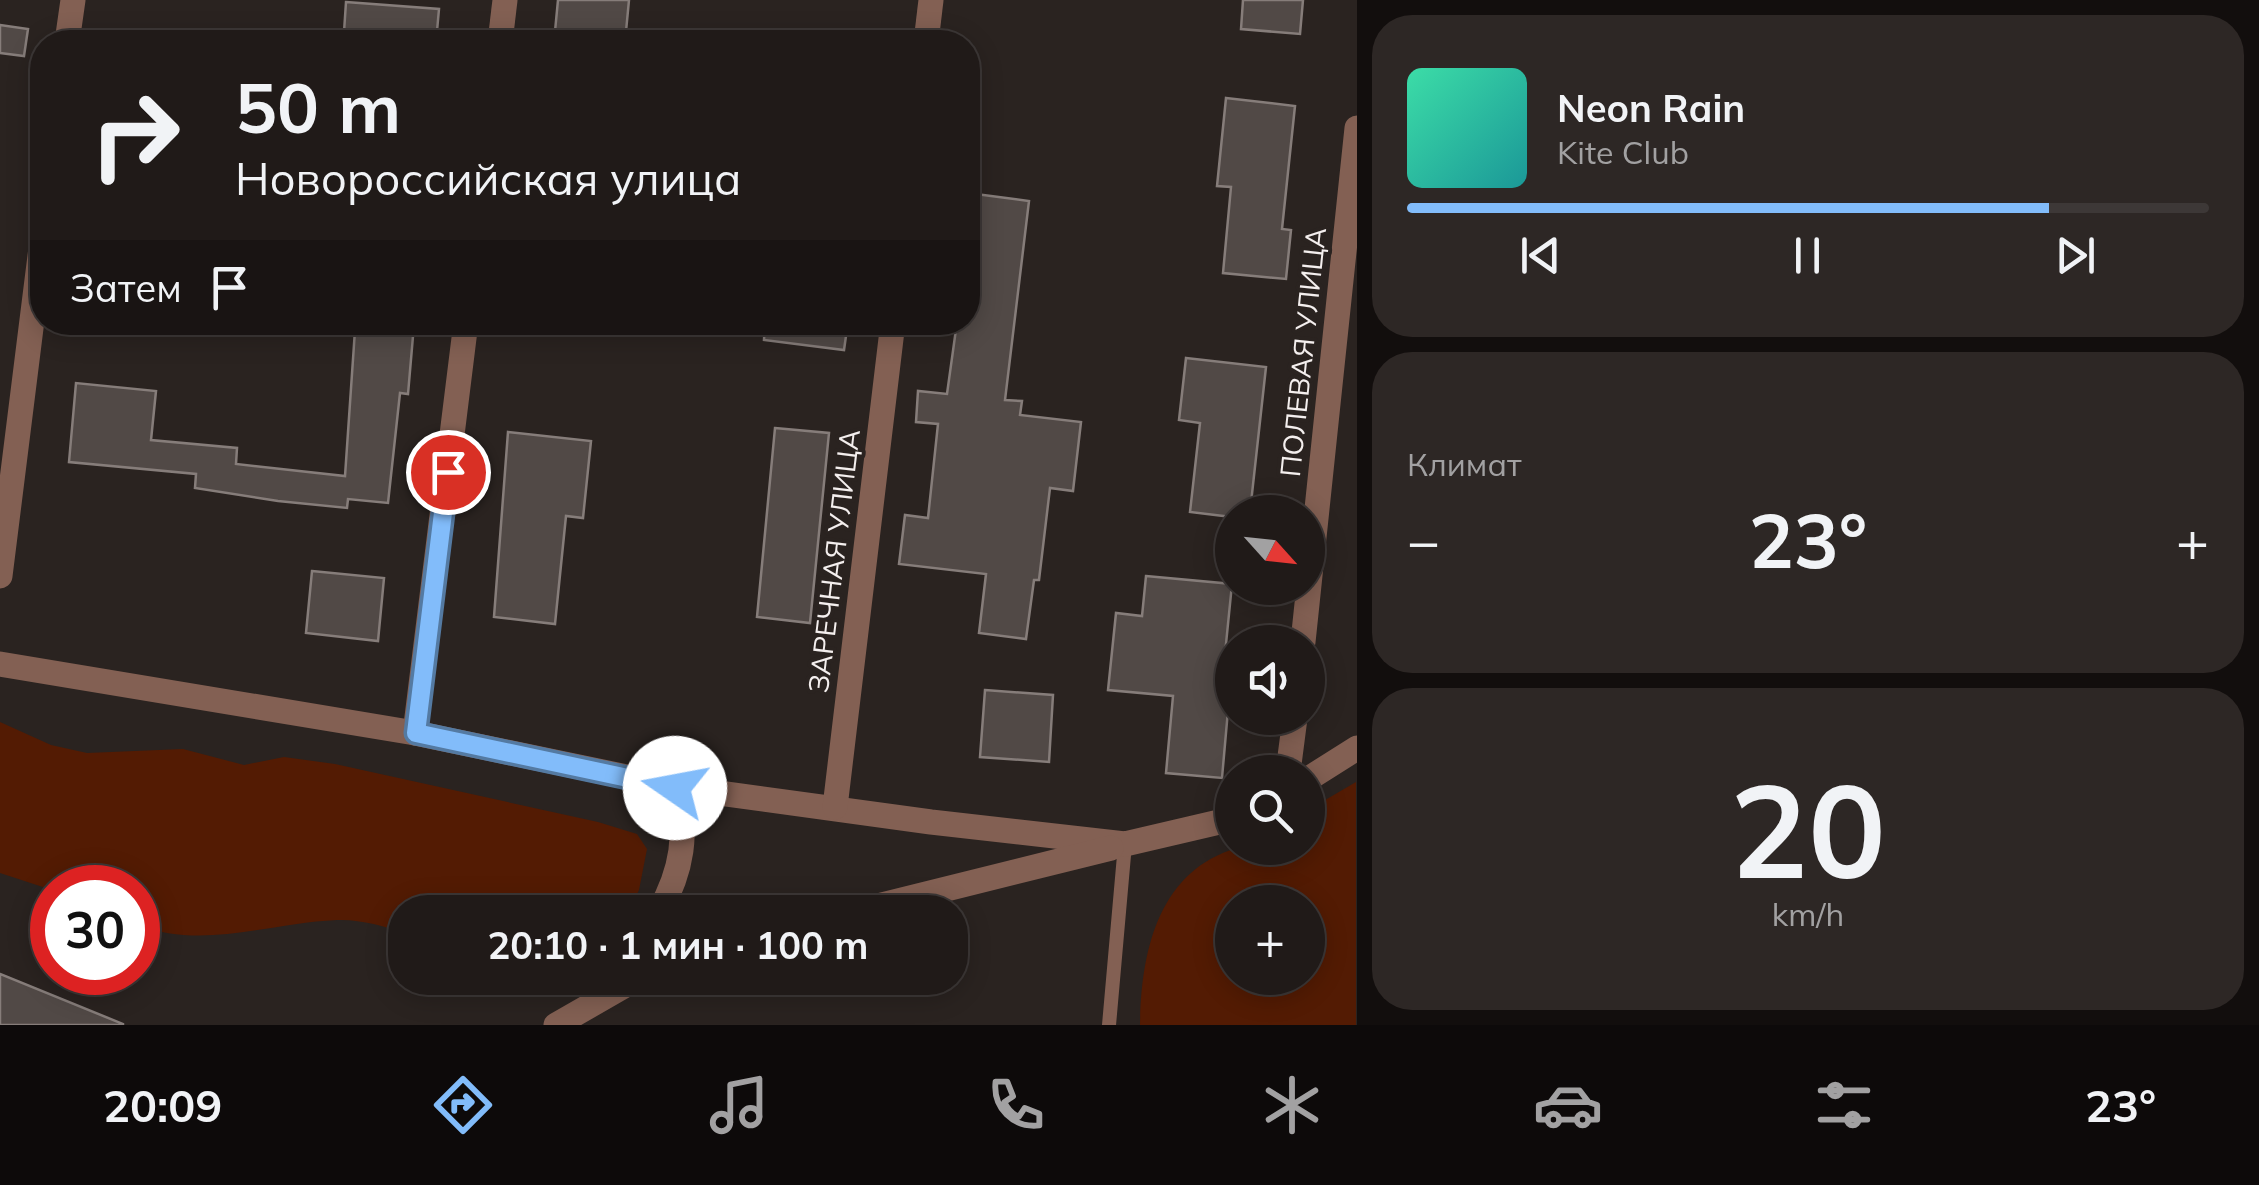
<!DOCTYPE html>
<html lang="ru">
<meta charset="utf-8">
<style>
:root{--surface:#201a18;--page:#2d2725;--text:#f1f3f6;--muted:#a2a1a2;--line:#3d3837;--accent:#82bcfa}
body{margin:0;font-family:Mulish,sans-serif;background:var(--page);color:var(--text);height:100vh;display:flex;flex-direction:column;font-size:38px;white-space:nowrap}
*{box-sizing:border-box;margin:0}
p{font-size:32px;color:var(--muted)}
.icon{flex:none;width:55px;height:55px;fill:none;stroke:currentColor;stroke-width:2;stroke-linecap:round;stroke-linejoin:round}
.map{position:relative;flex:1;overflow:hidden}
.drawer{display:flex;flex-direction:column;gap:15px;padding:15px;background:#120e0d;width:902px}
.drawer>*{flex:none}
.banner{position:absolute;left:30px;top:30px;width:950px;height:305px;border-radius:40px;box-shadow:0 5px 25px #0003,0 0 0 2px var(--line);background:#201a18;color:var(--text);overflow:hidden}
.needle{width:65px;rotate:117deg}
.fabs{position:absolute;left:1215px;top:495px;display:grid;gap:20px}
.fabs a{display:grid;place-items:center;width:110px;height:110px;border-radius:50%;background:var(--surface);box-shadow:0 5px 25px #0003,0 0 0 2px var(--line);font-size:50px}
.speed{position:absolute;left:30px;top:865px;display:flex;gap:20px;font-size:50px;font-weight:700;text-align:center}
.speed>*{display:grid;place-content:center;width:130px;height:130px;border-radius:50%;background:var(--surface);box-shadow:0 5px 25px #0003,0 0 0 2px var(--line);line-height:1}
.speed .limit{border:15px solid #d22;background:#fff;color:#111}
.pin{position:absolute;display:grid;place-items:center;width:85px;height:85px;color:#fff;margin:-42px;border:5px solid #fff;border-radius:50%;box-shadow:0 2px 10px #0007}
.me{position:absolute;width:110px;margin:-55px;rotate:282deg;stroke-linejoin:round;filter:drop-shadow(0 0 8px #0008)}
.turn{display:flex;align-items:center;gap:35px;height:210px;padding:0 40px;font-size:45px}
.turn .icon{width:130px;height:130px;stroke-width:2.5}
.turn b{display:block;font-size:70px;line-height:85px}
.then{display:flex;align-items:center;height:95px;padding:0 40px;background:#0003;gap:20px;font-size:38px}
.big{font-size:75px;font-weight:700;line-height:1.1}
.drawer .tile{flex:1;display:flex;flex-direction:column;justify-content:center;gap:15px;min-width:0;padding:0 35px;border-radius:40px;background:var(--page)}
.drawer .dial{align-items:center;gap:0}
.dial b{font-size:130px;line-height:1}
.song{display:flex;align-items:center;gap:30px}
.cover{width:120px;height:120px;border-radius:15px;background:linear-gradient(135deg,hsl(160 70% 55%),hsl(180 70% 35%))}
.played{height:10px;border-radius:5px;background:linear-gradient(90deg,var(--accent) 80%,var(--line) 80%)}
.keys{display:flex;justify-content:space-around;direction:ltr}
.heat{display:flex;justify-content:space-between;align-items:center;font-size:55px;direction:ltr}
.trip{position:absolute;left:388px;top:895px;width:580px;height:100px;border-radius:40px;background:var(--surface);box-shadow:0 5px 25px #0003,0 0 0 2px var(--line);font-weight:700;line-height:100px;text-align:center}
.tab-bar{display:flex;height:160px;justify-content:space-around;align-items:center;background:#0d0a0a;color:var(--muted)}
.tab-bar .icon{width:70px;height:70px}
.tab-bar .selected{color:var(--accent)}
.tab-bar b{font-size:45px;color:var(--text)}
main{display:flex;flex:1;min-height:0}
.map>svg:first-child{display:block}
.green{fill:#531b03;fill-rule:evenodd}
.building{fill:#514946;stroke:#867d7a;stroke-width:2.5}
.lines{fill:none;stroke-linecap:round;stroke-linejoin:round}
.lane{stroke:#836053;stroke-width:14}
.street{stroke:#836053;stroke-width:25}
.route-casing{stroke:#547aa2;stroke-width:25}
.route{stroke:#82bcfa;stroke-width:18}
.labels{text-anchor:middle;stroke-width:8;stroke-linejoin:round;paint-order:stroke}
.street-label{font-size:28px;fill:#f4efee;stroke:#2a2320}
</style>
<main>
<div class="map">
<svg width="1357" height="1025" viewBox="0 0 1357 1025">
<rect width="100%" height="100%" fill="#2a2320"/>
<g class="green">
<path d="M 0,722 L 51,745 L 87,753 L 183,749 L 244,765 L 284,757 L 335,764 L 598,822 L 637,834 L 647,849 L 639,890 L 628,912 L 405,912 L 405,933 C 383,926 360,919 337,920 C 269,923 203,950 138,925 L 138,888 L 52,890 L 0,873 Z"/>
<path d="M 1356,782 L 1356,1025 L 1140,1025 C 1141,952 1158,871 1237,848 C 1257,842 1287,848 1308,848 L 1308,810 ZM 1232,902 L 1308,902 L 1308,978 L 1232,978 Z"/>
</g>
<g class="building">
<path d="M 558,0 L 629,0 L 625,42 L 554,42 Z"/>
<path d="M 1243,0 L 1303,0 L 1300,34 L 1241,29 Z"/>
<path d="M 346,2 L 439,9 L 436,42 L 377,42 L 377,35 L 344,32 Z"/>
<path d="M 0,25 L 28,29 L 24,56 L 0,53 Z"/>
<path d="M 1226,98 L 1295,106 L 1282,229 L 1291,230 L 1286,279 L 1223,273 L 1231,187 L 1217,186 Z"/>
<path d="M 968,193 L 1029,201 L 1005,400 L 1022,401 L 1020,415 L 1081,422 L 1073,491 L 1050,488 L 1039,580 L 1034,580 L 1026,639 L 979,633 L 986,574 L 899,564 L 905,515 L 928,518 L 938,424 L 916,422 L 918,391 L 947,394 L 957,322 L 968,322 Z"/>
<path d="M 765,322 L 848,322 L 844,350 L 764,340 Z"/>
<path d="M 355,330 L 413,336 L 408,394 L 400,393 L 388,503 L 348,499 L 347,508 L 278,501 L 195,488 L 196,474 L 69,462 L 76,383 L 156,391 L 151,440 L 237,448 L 236,464 L 345,476 Z"/>
<path d="M 1186,358 L 1266,367 L 1250,512 L 1232,512 L 1232,517 L 1190,512 L 1200,423 L 1179,420 Z"/>
<path d="M 775,428 L 829,433 L 810,623 L 757,617 Z"/>
<path d="M 508,432 L 591,441 L 583,518 L 566,516 L 555,624 L 494,617 Z"/>
<path d="M 312,571 L 384,578 L 378,641 L 306,633 Z"/>
<path d="M 1146,576 L 1232,584 L 1224,664 L 1232,665 L 1222,778 L 1166,773 L 1173,696 L 1108,690 L 1116,613 L 1142,616 Z"/>
<path d="M 985,690 L 1053,695 L 1049,762 L 980,757 Z"/>
<path d="M 0,974 L 123,1024 L 123,1025 L 0,1025 Z"/>
</g>
<g class="lines">
<path class="lane" d="M 1109,1025 L 1125,844"/>
<g class="street">
<path d="M 67,42 L 73,0"/>
<path d="M 500,42 L 505,0"/>
<path d="M 926,42 L 931,0"/>
<path d="M 0,576 L 42,240"/>
<path d="M 1303,642 L 1357,128"/>
<path d="M 0,664 L 415,733 L 675,787 L 931,822 L 1125,844 L 1232,819"/>
<path d="M 415,733 L 466,322"/>
<path d="M 1288,772 L 1295,718"/>
<path d="M 1308,779 L 1357,748"/>
<path d="M 835,807 L 893,322"/>
<path d="M 659,912 C 682,871 689,832 675,787"/>
<path d="M 854,912 L 1111,848"/>
<path d="M 556,1025 L 638,978"/>
</g>
</g>
<g class="lines">
<g class="route-casing">
<path id="route" d="M 448,472 L 416,733 L 675,788"/>
</g>
<use href="#route" class="route"/>
</g>
<g class="labels">
<g class="street-label">
<text transform="translate(1303 352) rotate(-84)" y="10">ПОЛЕВАЯ УЛИЦА</text>
<text transform="translate(834 561) rotate(-83)" y="10">ЗАРЕЧНАЯ УЛИЦА</text>
</g>
</g>
</svg>
<div class="fabs">
<a><svg class="needle" viewBox="-14 -14 28 28"><path d="M0-13l5 13h-10z" fill="#e53935"/><path d="M0 13l5-13h-10z" fill="#a2a1a2"/></svg></a>
<a><svg class="icon" aria-label="sound" viewBox="0 0 24 24"><path d="M4 9h4l5-4v14l-5-4H4zM17 9q2 3 0 6"/></svg></a>
<a><svg class="icon" aria-label="search" viewBox="0 0 24 24"><circle cx="10" cy="10" r="6"/><path d="M15 15l6 6"/></svg></a>
<a>+</a>
</div>
<div class="speed"><div class="limit">30</div></div>
<div class="pin" style="left:448px;top:472px;background:#d93025"><svg class="icon" aria-label="arrive" viewBox="0 0 24 24"><path d="M6 21V4h12l-3 4 3 4H6"/></svg></div>
<svg class="me" style="left:675px;top:788px" viewBox="-20 -20 40 40"><circle r="19" fill="#fff"/><path d="M0-13L10 11 0 6-10 11z" fill="#82bcfa"/></svg>
<div class="trip">20:10 · 1 мин · 100 m</div>
<div class="banner">
<div class="turn"><svg class="icon" aria-label="right" viewBox="0 0 24 24"><path d="M7 20v-9h11M14 6l5 5-5 5"/></svg><div><b>50 m</b>Новороссийская улица</div></div>
<div class="then">Затем<svg class="icon" aria-label="arrive" viewBox="0 0 24 24"><path d="M6 21V4h12l-3 4 3 4H6"/></svg></div>
</div>
</div>
<section class="drawer">
<div class="tile">
<div class="song"><i class="cover"></i><div><b>Neon Rain</b><p>Kite Club</p></div></div>
<div class="played"></div>
<div class="keys"><svg class="icon" aria-label="previous" viewBox="0 0 24 24"><path d="M18 5L8 12l10 7zM5 5v14"/></svg><svg class="icon" aria-label="pause" viewBox="0 0 24 24"><path d="M8 5v14M16 5v14"/></svg><svg class="icon" aria-label="next" viewBox="0 0 24 24"><path d="M6 5l10 7-10 7zM19 5v14"/></svg></div>
</div>
<div class="tile"><p>Климат</p>
<div class="heat"><a>−</a><b class="big">23°</b><a>+</a></div>
</div>
<div class="tile dial"><b>20</b><p>km/h</p></div>
</section>
</main>
<nav class="tab-bar">
<b>20:09</b>
<svg class="icon selected" aria-label="directions" viewBox="0 0 24 24"><path d="M12 3l9 9-9 9-9-9zM9 14v-3h6M13 9l2 2-2 2"/></svg>
<svg class="icon" aria-label="music" viewBox="0 0 24 24"><path d="M9 18V5l10-2v13"/><circle cx="6" cy="18" r="3"/><circle cx="16" cy="16" r="3"/></svg>
<svg class="icon" aria-label="phone" viewBox="0 0 24 24"><path d="M5 4h4l2 5-3 2q2 4 5 5l2-3 5 2v4C11 20 4 13 5 4z"/></svg>
<svg class="icon" aria-label="climate" viewBox="0 0 24 24"><path d="M12 3v18M4 7l16 10M4 17L20 7"/></svg>
<svg class="icon" aria-label="car" viewBox="0 0 24 24"><path d="M5 17H2v-5l4-1 3-4h7l3 4 3 1v5h-3M9 17h6M6 11h13"/><circle cx="7" cy="17" r="2"/><circle cx="17" cy="17" r="2"/></svg>
<svg class="icon" aria-label="filters" viewBox="0 0 24 24"><path d="M4 7h16M4 17h16"/><circle cx="9" cy="7" r="2"/><circle cx="15" cy="17" r="2"/></svg>
<b>23°</b>
</nav>
